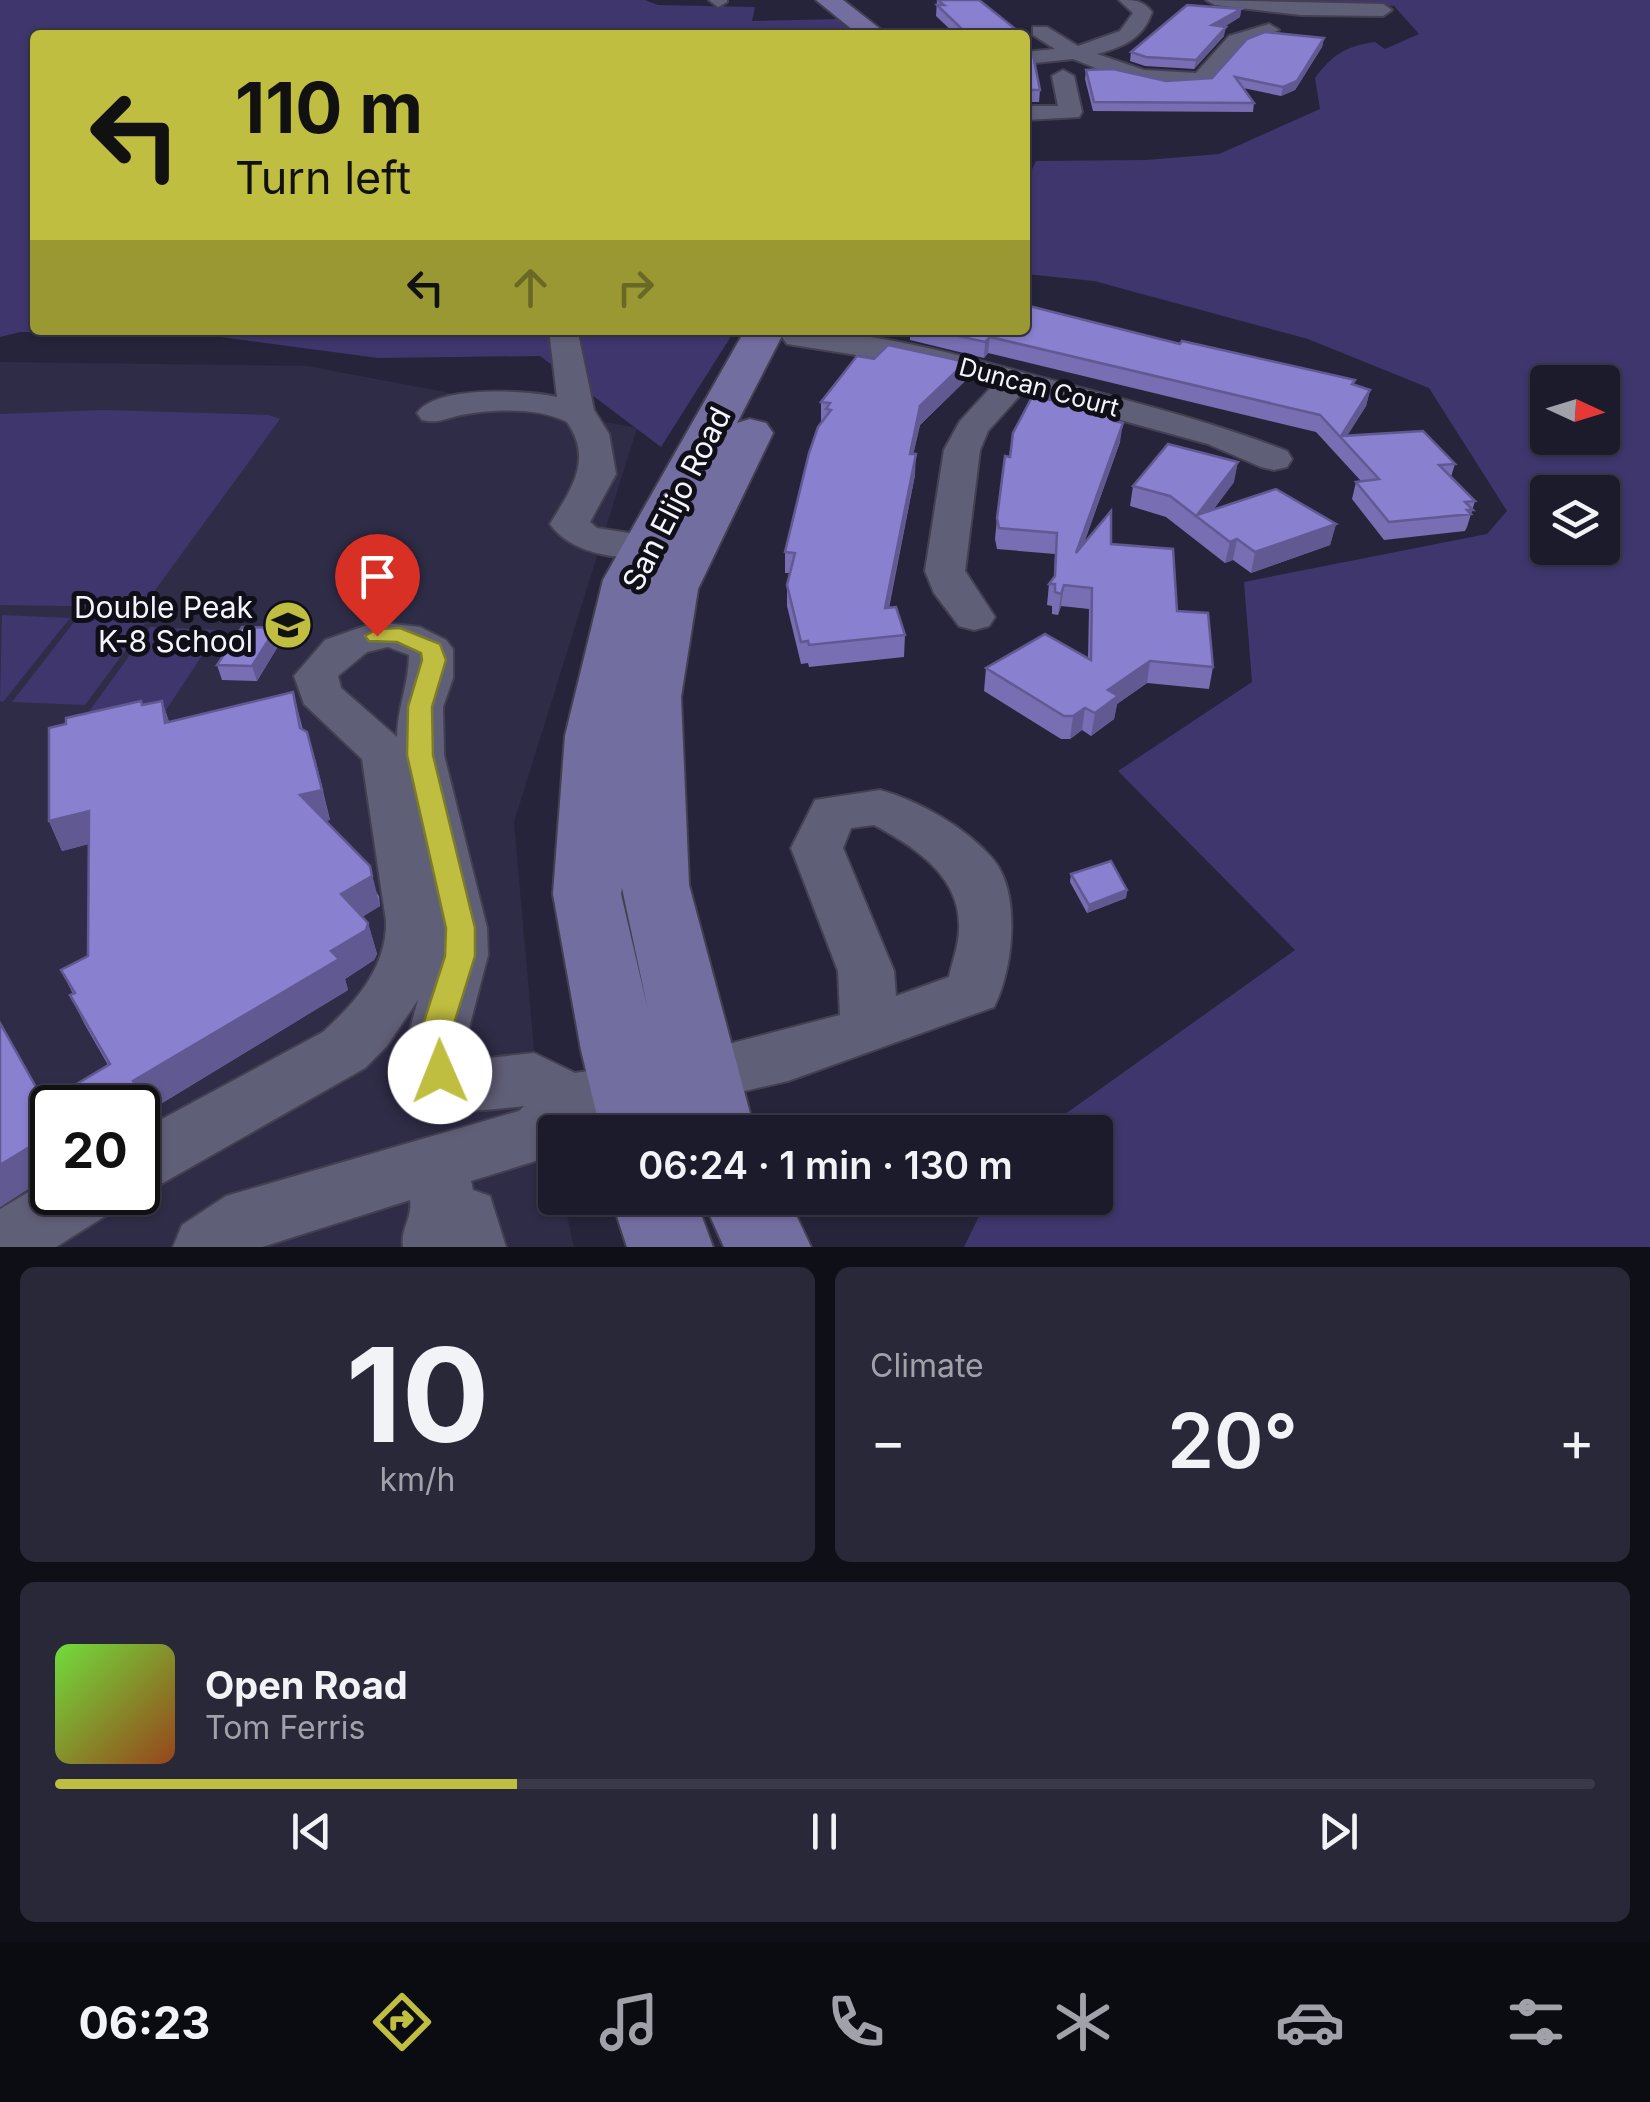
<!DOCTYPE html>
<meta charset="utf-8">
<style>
:root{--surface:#1c1b2c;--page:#292838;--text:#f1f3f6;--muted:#a0a1a9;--line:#3a3948;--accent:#c0be40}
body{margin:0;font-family:Inter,sans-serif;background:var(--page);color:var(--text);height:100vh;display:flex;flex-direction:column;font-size:38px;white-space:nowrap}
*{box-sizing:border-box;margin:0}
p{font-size:32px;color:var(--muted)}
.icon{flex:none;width:55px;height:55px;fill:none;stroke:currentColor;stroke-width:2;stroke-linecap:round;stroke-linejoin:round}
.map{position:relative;height:1247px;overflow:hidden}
.panel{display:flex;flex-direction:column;gap:20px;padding:20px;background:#0f0f18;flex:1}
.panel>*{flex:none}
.hud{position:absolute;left:30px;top:30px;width:1000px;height:305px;border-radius:10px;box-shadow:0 2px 8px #0004,0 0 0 2px var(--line);background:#c0be40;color:#111;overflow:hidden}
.needle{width:65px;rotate:94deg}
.buttons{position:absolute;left:1530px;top:365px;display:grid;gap:20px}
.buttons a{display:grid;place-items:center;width:90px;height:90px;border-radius:10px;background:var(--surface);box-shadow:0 2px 8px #0004,0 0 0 2px var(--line);font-size:50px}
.speed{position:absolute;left:30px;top:1085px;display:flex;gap:20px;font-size:50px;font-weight:700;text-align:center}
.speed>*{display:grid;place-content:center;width:130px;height:130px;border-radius:50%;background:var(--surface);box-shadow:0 2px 8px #0004,0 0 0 2px var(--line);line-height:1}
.speed .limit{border:5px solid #111;border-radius:15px;background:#fff;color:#111}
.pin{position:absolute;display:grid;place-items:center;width:85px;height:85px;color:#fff;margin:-102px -42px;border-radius:50% 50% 50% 0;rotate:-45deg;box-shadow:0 0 10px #0007}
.pin .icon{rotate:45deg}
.me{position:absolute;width:110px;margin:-55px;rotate:359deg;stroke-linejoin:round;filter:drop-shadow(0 0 8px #0008)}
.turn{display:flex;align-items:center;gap:35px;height:210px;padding:0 40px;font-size:45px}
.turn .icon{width:130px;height:130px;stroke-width:2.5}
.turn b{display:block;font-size:70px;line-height:85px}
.lanes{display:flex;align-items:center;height:95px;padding:0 40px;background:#0003;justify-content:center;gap:50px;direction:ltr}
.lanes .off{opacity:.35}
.big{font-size:75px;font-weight:600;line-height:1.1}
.panel .tile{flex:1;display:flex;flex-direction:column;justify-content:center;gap:15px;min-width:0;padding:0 35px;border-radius:15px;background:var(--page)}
.panel .dial{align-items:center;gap:0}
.dial b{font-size:130px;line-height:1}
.song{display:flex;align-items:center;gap:30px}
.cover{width:120px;height:120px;border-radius:15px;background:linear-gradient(135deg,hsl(100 70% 55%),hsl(20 70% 35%))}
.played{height:10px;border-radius:5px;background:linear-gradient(90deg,var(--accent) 30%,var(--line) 30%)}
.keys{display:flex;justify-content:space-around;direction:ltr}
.heat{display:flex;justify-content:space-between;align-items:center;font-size:55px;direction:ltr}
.panel .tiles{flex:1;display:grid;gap:20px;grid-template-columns:1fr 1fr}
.tile:last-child{grid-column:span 2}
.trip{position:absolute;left:538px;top:1115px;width:575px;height:100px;border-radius:10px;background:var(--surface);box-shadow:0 2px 8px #0004,0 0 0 2px var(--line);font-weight:600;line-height:100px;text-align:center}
.menu{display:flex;height:160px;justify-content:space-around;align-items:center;background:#0b0b12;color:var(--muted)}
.menu .icon{width:70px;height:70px}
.menu .current{color:var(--accent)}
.menu b{font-size:45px;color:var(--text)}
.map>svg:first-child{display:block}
.built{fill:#2f2c47;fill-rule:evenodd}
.green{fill:#3f366d;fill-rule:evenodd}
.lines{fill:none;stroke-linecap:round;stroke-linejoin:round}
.minor-casing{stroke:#424051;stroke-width:4}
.major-casing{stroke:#424051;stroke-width:4}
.minor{fill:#605f78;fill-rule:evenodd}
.major{fill:#736ea0;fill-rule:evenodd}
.wall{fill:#776eb3}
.shaded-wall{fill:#615a92}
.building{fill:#8a80d0;stroke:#615a92;stroke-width:2.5}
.route{fill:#c0be40;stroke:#7d7c2a;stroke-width:2.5}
.labels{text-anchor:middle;stroke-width:10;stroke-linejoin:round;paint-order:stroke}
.far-street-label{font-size:25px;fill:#f4f4fd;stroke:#100f18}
.street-label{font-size:30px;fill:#f4f4fd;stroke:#100f18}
.poi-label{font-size:30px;fill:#f4f4fd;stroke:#100f18;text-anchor:end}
</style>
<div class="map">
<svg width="1650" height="1247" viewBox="0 0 1650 1247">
<rect width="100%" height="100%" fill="#26243a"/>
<path class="built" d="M 0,362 L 307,366 L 637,428 L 514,822 L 537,1083 L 555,1163 L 555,1198 L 563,1198 L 574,1247 L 0,1247 ZM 52,1108 L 138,1108 L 138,1192 L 52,1192 Z"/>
<g class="green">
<path d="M 0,0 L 645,0 L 658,5 L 755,7 L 752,21 L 841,19 L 856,35 L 35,35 L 35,330 L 735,330 L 661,447 L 540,356 L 378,358 L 183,332 L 20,332 L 0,337 Z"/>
<path d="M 1272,0 L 1650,0 L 1650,1247 L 964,1247 L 988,1198 L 1095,1198 L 1095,1132 L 1040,1132 L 1295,950 L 1118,771 L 1252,682 L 1244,582 L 1487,534 L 1507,511 L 1429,388 L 1308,339 L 1094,281 L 1025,274 L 1025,184 L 1036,161 L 1146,160 L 1219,154 L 1320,109 L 1315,78 C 1332,55 1346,46 1375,42 L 1385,49 L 1419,34 L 1394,6 ZM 1548,382 L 1602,382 L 1602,438 L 1548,438 ZM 1548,492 L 1602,492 L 1602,548 L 1548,548 Z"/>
<path d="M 104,410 L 269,415 L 280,419 L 145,604 L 131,607 L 0,605 L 0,414 Z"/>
<path d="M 2,615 L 70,618 L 3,702 L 0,701 Z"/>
<path d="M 78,617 L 147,621 L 85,705 L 12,702 Z"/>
<path d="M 150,627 L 219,630 L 162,716 L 88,713 Z"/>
</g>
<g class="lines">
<g class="minor-casing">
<g id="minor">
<path d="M 709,0 L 727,0 L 727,2 L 718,7 Z"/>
<path d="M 1119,0 C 1134,0 1143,0 1152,12 C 1143,39 1123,47 1097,54 L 1144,70 L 1196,73 L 1229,36 L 1269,24 L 1279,30 L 1243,44 L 1210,83 L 1165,86 L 1111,74 L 1073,59 L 1025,64 L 1025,52 L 1055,49 L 1033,35 L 1033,27 L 1047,27 L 1078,46 L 1120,31 L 1133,13 Z"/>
<path d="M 1206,0 L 1383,4 L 1392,10 L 1383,16 L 1301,15 L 1215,5 Z"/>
<path d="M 1063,70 L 1074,76 L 1082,112 L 1079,117 L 1025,120 L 1025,106 L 1058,106 L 1052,76 Z"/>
<path d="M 549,330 L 578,333 L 594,410 L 609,434 L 616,474 L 590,522 L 597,528 L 662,538 L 668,546 L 662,554 C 627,563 571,555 550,524 C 570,491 594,460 567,422 C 538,407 493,409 461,415 C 446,418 438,424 422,420 L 417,413 C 436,385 526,390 557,397 Z"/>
<path d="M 788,330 C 880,330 971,359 1059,382 C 1136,403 1213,422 1287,451 L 1292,459 L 1287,467 L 1274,470 L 1261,467 L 1208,444 L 1022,393 L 988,431 L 980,450 L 965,571 L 995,617 L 989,626 L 974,630 L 959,626 L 934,593 L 925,571 L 944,450 L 960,421 L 993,385 L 926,366 L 787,344 L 782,337 Z"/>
<path d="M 376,622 L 420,627 L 446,640 L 453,649 L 453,678 L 443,707 L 444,755 L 487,928 L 488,955 L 462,1055 L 470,1060 L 534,1053 L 575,1073 L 595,1070 L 617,1077 L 625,1096 L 617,1115 L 585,1124 L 578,1132 L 555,1132 L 555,1155 L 471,1181 L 473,1190 L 490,1196 L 506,1247 L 403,1247 C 400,1229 413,1217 410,1200 L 262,1247 L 173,1247 L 182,1225 L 226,1196 L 519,1111 L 524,1106 C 462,1113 433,1120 402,1058 L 418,1000 L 387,1046 L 365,1068 L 161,1184 L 138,1192 L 138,1132 L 323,1032 C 356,1002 387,967 386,921 L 362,759 L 304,704 L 294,676 L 325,640 ZM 388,647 L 409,655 C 409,684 397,708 397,737 L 341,688 L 338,676 L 367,652 Z"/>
<path d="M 880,790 C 919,801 965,827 992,858 C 1022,892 1013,970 994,1007 L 788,1081 L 684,1105 L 663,1097 L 654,1079 L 663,1061 L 840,1015 L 838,971 L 791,848 L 815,800 ZM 874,825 C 915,847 962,877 959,930 C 959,945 952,962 949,977 L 896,996 L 894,971 L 843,848 L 851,828 Z"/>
<path d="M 52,1178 L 52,1192 L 119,1192 L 110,1213 L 56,1247 L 0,1247 L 0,1209 Z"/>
</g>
</g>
<g class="major-casing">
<g id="major">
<path d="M 816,0 L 843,0 L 888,35 L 859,35 Z"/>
<path d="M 745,330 L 785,330 L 737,423 L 750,419 L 766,423 L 773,433 L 698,589 L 681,697 L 689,885 L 755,1132 L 601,1132 L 581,1050 L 553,894 L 565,736 L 603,580 ZM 622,888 L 648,1010 L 621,894 Z"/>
<path d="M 611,1198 L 695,1198 L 713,1247 L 627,1247 Z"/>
<path d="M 702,1198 L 788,1198 L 811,1247 L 724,1247 Z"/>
</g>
</g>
<use href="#minor" class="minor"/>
<use href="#major" class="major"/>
</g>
<g class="wall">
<path d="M 937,0 L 1023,35 L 956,35 L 936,16 Z"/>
<path d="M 1241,9 L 1240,17 L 1224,27 L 1224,36 L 1194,69 L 1145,66 L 1130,61 L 1131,52 Z"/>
<path d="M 1324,38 L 1322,47 L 1295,90 L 1281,96 L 1243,88 L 1254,103 L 1253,112 L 1093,111 L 1085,79 L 1086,70 L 1166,81 L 1212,78 Z"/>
<path d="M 1025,53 L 1040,90 L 1039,102 L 1025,102 Z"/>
<path d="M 906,330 L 1025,330 L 1180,344 L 1355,380 L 1354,384 L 1370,390 L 1366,406 L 1347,435 L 1455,464 L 1451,477 L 1475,501 L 1467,527 L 1465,531 L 1384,540 L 1352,499 L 1356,482 L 1361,481 L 1316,432 L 988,353 L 984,358 L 910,340 L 910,331 Z"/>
<path d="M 966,362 L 965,381 L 920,425 L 913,454 L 915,475 L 889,608 L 905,635 L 904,657 L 809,667 L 808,663 L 801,664 L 787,606 L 787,585 L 790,573 L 785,573 L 785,552 L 822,421 L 821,421 L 821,402 Z"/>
<path d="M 1118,410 L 1117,422 L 1120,442 L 1084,543 L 1111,544 L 1177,611 L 1213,667 L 1209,689 L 1147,683 L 1117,704 L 1114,719 L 1091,736 L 1082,730 L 1070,739 L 1061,739 L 984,691 L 986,668 L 1088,659 L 1089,609 L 1061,606 L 1058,615 L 1052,614 L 1052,606 L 1047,605 L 1049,584 L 1054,578 L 1055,554 L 997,549 L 995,539 L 997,518 L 1010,457 Z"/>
<path d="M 1234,482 L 1213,510 L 1336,524 L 1330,545 L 1251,573 L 1233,560 L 1225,563 L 1166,517 L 1130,506 L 1133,486 Z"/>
<path d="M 280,643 L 257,681 L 222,680 L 217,665 Z"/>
<path d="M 293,692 L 303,730 L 307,732 L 316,762 L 330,820 L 325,821 L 379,896 L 380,906 L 362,917 L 368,923 L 377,954 L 374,960 L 345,979 L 348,990 L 149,1111 L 153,1119 L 138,1128 L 138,1108 L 52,1108 L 52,1176 L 50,1175 L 0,1207 L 45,1103 L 108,1065 L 85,1025 L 70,995 L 73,994 L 61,970 L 88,956 L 88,844 L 62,851 L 49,821 L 143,705 L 162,701 L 169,722 Z"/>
<path d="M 1071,874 L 1127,890 L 1126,898 L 1087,913 L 1070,882 Z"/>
</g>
<g class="shaded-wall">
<path d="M 1241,9 L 1240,17 L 1211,34 L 1212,25 Z"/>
<path d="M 1226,27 L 1224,36 L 1194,69 L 1196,60 Z"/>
<path d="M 1324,38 L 1322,47 L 1295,90 L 1281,96 L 1283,87 Z"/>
<path d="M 990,337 L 988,353 L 984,358 L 985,342 Z"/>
<path d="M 966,362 L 965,381 L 920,425 L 909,474 L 910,454 L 920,406 Z"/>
<path d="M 1370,390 L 1366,406 L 1344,441 L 1340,437 Z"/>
<path d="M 1123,423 L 1120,442 L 1073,574 L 1076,553 Z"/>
<path d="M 916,454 L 915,475 L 884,630 L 885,608 Z"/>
<path d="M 1238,462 L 1234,482 L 1204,522 L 1197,517 Z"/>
<path d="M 1336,524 L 1330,545 L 1251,573 L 1255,552 Z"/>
<path d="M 1237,539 L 1233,560 L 1225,563 L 1230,542 Z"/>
<path d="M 1064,585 L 1061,606 L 1058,615 L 1061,594 Z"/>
<path d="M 276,628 L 280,643 L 257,681 L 252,666 Z"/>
<path d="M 1150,661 L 1147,683 L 1117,704 L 1114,719 L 1091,736 L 1095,713 L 1108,690 Z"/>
<path d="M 162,701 L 172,730 L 165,723 Z"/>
<path d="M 1085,708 L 1082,730 L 1070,739 L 1073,716 Z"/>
<path d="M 307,732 L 330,820 L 309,825 L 300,795 Z"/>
<path d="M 89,811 L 101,841 L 62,851 L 49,821 Z"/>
<path d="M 370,866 L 380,906 L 350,924 L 341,894 Z"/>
<path d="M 1127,890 L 1126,898 L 1087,913 L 1089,905 Z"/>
<path d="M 368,923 L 377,954 L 374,960 L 345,979 L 348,990 L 149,1111 L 153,1119 L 138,1128 L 138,1108 L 106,1108 L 133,1081 L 331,951 Z"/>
<path d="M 52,1138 L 52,1172 L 38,1147 Z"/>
<path d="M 33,1145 L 50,1175 L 0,1207 L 0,1165 Z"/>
</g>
<g class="building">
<path d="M 938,0 L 979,0 L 1023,35 L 968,35 L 937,5 L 944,5 Z"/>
<path d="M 1187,5 L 1241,9 L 1212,25 L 1226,27 L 1196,60 L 1146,57 L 1131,52 Z"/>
<path d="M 1265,32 L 1324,38 L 1297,81 L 1283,87 L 1235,77 L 1254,103 L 1094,102 L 1086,70 L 1113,69 L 1166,81 L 1212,78 L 1247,39 Z"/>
<path d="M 1025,53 L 1033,55 L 1040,90 L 1025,90 Z"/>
<path d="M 1025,305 L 1180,344 L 1182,341 L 1355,380 L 1352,384 L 1370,390 L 1341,436 L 1423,431 L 1455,464 L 1439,465 L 1475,501 L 1465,502 L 1473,510 L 1467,510 L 1471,514 L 1389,522 L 1356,482 L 1379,479 L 1320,415 L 990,337 L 985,342 L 932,330 L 1025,330 Z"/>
<path d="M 888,345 L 966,362 L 920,406 L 910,454 L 916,454 L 885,608 L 896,607 L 905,635 L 809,645 L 808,641 L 801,642 L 787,585 L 795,553 L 785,552 L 809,453 L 818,427 L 831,410 L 826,409 L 830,403 L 821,402 L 857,356 L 874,359 Z"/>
<path d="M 1032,397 L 1118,410 L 1114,421 L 1123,423 L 1076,553 L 1111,511 L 1111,544 L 1173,549 L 1177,611 L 1208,613 L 1213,667 L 1150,661 L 1108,690 L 1118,696 L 1095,713 L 1085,708 L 1073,716 L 1064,716 L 986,668 L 1045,634 L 1091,660 L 1092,588 L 1064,585 L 1061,594 L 1055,592 L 1055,584 L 1049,584 L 1055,576 L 1057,533 L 999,528 L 997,518 L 1005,456 L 1010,457 L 1013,433 Z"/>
<path d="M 1168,444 L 1238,462 L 1197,515 L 1276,489 L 1336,524 L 1255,552 L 1237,539 L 1230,542 L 1170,496 L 1133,486 Z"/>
<path d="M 242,627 L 276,628 L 252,666 L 217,665 Z"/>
<path d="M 293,692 L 300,728 L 307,732 L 322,790 L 300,795 L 370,866 L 372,876 L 341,894 L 368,923 L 366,930 L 331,951 L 339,959 L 133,1081 L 138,1089 L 106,1108 L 52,1108 L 52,1138 L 38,1147 L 33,1145 L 0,1165 L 0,1023 L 45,1103 L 110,1064 L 70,995 L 75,993 L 61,970 L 88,956 L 89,811 L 49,821 L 49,728 L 66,724 L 66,718 L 141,701 L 142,705 L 162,701 L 165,723 Z"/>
<path d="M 1111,861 L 1127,890 L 1089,905 L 1071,874 Z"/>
</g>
<path class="route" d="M 400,628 L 440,644 L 446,660 L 432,707 L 433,755 L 475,928 L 475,956 L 449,1040 L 448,1057 L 456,1072 L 451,1081 L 440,1085 L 429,1081 L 417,1058 L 418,1040 L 445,956 L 446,928 L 407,755 L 408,707 L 422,660 L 421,653 L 397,642 L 369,641 L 365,636 L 377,629 Z"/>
<defs>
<g id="school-disc" transform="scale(2.5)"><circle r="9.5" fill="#c0be40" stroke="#100f18"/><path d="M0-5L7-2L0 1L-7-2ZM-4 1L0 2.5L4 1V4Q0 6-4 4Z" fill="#111"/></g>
</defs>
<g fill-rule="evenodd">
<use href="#school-disc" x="288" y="625"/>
</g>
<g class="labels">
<g class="far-street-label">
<text transform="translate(1039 387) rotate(15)" y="9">Duncan Court</text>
</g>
<g class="street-label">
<text transform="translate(677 499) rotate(-63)" y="10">San Elijo Road</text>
</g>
<g class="poi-label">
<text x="253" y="618">Double Peak<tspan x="253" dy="34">K-8 School</tspan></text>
</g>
</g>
</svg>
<div class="buttons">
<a><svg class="needle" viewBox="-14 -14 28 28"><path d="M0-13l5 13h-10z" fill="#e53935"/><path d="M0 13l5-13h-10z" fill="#a0a1a9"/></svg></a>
<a><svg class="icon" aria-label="layers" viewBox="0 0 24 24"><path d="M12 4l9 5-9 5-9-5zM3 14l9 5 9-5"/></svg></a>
</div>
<div class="speed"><div class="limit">20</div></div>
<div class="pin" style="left:377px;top:636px;background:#d93025"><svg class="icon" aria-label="arrive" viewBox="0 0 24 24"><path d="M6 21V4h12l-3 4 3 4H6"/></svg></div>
<svg class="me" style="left:440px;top:1072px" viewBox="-20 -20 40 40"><circle r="19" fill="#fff"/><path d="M0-13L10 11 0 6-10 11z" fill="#c0be40"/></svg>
<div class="trip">06:24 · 1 min · 130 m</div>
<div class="hud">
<div class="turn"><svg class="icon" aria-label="left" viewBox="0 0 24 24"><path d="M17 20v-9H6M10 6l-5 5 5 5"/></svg><div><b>110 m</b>Turn left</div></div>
<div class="lanes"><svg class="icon" aria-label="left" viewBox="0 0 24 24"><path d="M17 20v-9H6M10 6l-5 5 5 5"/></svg><svg class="icon off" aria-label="ahead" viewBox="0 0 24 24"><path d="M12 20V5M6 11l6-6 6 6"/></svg><svg class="icon off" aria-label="right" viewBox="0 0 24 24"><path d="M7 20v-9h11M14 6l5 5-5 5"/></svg></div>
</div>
</div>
<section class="panel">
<div class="tiles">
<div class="tile dial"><b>10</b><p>km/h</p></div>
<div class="tile"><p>Climate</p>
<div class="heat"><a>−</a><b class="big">20°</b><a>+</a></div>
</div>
<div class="tile">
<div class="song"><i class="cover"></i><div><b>Open Road</b><p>Tom Ferris</p></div></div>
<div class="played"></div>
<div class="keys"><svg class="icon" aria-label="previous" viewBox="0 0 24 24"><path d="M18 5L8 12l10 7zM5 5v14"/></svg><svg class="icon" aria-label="pause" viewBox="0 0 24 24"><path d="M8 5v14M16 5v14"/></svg><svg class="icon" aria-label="next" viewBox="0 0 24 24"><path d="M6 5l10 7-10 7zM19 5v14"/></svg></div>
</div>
</div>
</section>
<nav class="menu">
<b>06:23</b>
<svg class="icon current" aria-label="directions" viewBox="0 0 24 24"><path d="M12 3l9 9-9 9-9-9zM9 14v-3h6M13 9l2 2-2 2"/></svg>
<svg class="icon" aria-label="music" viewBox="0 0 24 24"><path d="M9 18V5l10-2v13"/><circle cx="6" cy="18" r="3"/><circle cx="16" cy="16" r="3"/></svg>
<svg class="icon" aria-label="phone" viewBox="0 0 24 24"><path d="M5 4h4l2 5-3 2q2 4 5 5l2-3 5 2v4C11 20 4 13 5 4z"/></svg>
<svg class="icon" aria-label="climate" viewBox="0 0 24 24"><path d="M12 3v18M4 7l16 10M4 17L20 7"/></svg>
<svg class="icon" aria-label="car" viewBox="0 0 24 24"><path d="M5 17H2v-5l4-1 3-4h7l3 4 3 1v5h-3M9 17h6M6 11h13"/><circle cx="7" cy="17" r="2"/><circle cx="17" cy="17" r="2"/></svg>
<svg class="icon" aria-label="filters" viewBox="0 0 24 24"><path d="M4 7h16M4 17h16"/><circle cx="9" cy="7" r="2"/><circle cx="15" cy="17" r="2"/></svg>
</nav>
